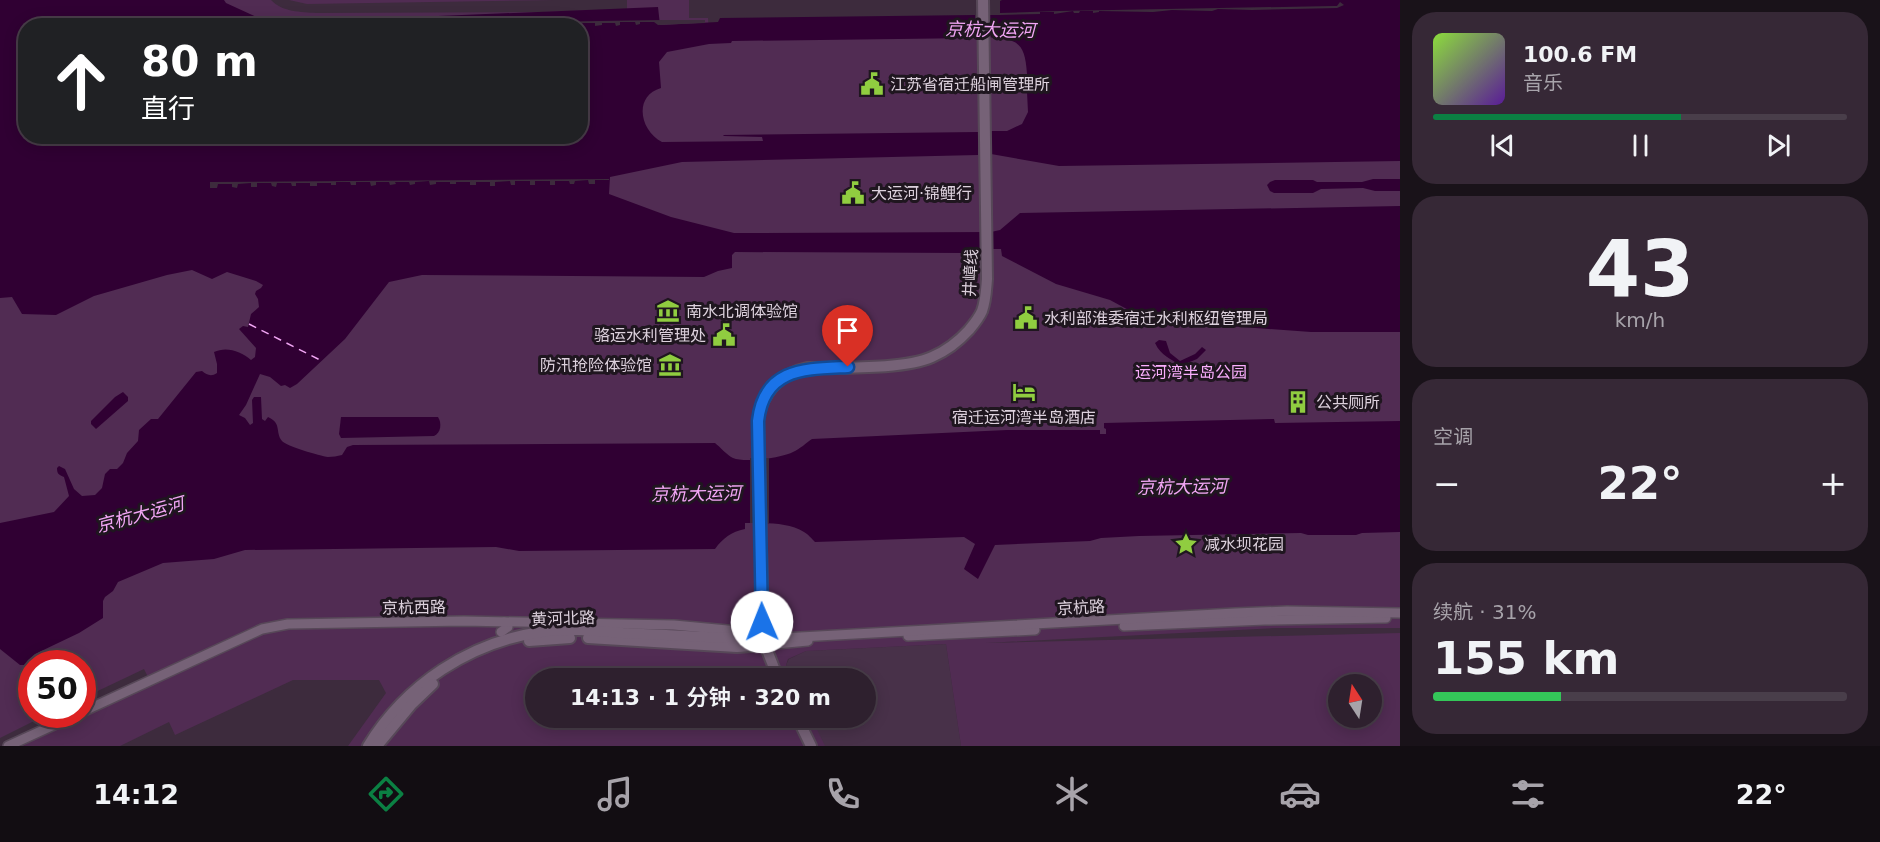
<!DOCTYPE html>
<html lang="zh">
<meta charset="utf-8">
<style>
:root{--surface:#2e202e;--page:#362836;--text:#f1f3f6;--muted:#a7a3aa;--line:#493e4a;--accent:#0b8043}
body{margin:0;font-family:"DejaVu Sans","Noto Sans SC",sans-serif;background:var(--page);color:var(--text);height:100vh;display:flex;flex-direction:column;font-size:22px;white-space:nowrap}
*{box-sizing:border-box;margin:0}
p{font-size:20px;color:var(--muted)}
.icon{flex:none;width:33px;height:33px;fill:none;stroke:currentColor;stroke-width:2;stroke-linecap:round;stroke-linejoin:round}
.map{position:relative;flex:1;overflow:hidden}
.panel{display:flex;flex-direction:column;gap:12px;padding:12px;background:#191219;width:480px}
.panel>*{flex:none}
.top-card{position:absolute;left:18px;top:18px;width:570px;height:126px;border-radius:24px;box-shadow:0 3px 15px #0003,0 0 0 2px var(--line);background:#202124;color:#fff;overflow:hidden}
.needle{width:39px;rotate:348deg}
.buttons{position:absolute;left:1328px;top:674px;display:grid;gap:12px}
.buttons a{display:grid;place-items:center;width:54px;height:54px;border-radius:50%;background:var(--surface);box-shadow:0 3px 15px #0003,0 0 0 2px var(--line);font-size:30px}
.speed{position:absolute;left:18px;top:650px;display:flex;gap:12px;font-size:30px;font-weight:700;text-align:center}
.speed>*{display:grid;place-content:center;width:78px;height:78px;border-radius:50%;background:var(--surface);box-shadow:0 3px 15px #0003,0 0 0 2px var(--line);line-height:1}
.speed .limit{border:9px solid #d22;background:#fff;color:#111}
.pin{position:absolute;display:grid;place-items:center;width:51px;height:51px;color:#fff;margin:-62px -26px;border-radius:50% 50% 50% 0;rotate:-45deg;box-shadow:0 0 6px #0007}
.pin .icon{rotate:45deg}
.me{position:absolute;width:66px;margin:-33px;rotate:359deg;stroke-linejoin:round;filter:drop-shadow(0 0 4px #0008)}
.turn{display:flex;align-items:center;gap:21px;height:126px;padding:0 24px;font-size:27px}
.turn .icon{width:78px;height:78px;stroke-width:2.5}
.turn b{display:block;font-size:42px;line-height:51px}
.big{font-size:45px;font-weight:600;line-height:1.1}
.panel .card{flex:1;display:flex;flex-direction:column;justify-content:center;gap:9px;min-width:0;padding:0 21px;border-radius:24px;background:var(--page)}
.panel .dial{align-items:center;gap:0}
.dial b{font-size:78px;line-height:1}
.song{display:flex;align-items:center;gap:18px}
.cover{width:72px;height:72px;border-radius:9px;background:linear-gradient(135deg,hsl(90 70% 55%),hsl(270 70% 35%))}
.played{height:6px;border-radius:3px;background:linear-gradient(90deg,var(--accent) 60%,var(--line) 60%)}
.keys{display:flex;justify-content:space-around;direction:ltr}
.heat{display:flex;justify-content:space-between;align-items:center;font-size:33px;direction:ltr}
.charge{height:9px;border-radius:4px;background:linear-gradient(90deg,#34c759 31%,var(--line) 0)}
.trip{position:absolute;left:525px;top:668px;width:351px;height:60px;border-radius:30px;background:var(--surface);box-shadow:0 3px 15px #0003,0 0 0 2px var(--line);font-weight:600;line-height:60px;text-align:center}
.tab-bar{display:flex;height:96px;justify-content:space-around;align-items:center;background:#120d12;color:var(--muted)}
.tab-bar .icon{width:42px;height:42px}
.tab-bar .selected{color:var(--accent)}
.tab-bar b{font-size:27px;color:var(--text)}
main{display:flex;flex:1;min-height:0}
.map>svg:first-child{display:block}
.built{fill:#483149}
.green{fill:#512c53;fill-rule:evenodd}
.water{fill:#300033;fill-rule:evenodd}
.pier{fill:#3d2b3d}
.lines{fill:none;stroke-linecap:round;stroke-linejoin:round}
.ferry{stroke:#f2a6f5;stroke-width:1.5;stroke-dasharray:8 6;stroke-linecap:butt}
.tertiary-casing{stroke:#574858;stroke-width:12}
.secondary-casing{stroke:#574858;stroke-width:14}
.tertiary{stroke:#766277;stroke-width:9}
.secondary{stroke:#766277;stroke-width:10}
.route-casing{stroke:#114b97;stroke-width:15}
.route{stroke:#1a73e8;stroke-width:10}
.labels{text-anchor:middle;stroke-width:6;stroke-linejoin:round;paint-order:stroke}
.poi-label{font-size:16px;fill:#ddd1dd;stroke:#1f161f;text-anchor:start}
.street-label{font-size:16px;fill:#ddd1dd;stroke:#1f161f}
.park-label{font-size:16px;fill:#faaefd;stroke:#1f161f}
.water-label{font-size:18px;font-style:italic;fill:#f2a6f5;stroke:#1f161f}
</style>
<main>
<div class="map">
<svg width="1400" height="746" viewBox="0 0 1400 746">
<rect width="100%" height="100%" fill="#3d2b3d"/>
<path class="built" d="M 946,644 L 961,746 L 824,746 L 810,717 L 866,717 L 866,678 L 792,678 L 786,665 L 789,659 L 806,651 Z"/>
<g class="green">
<path d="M 0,0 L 271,0 C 282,12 301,12 316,13 L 541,12 L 627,9 L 627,0 L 689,0 L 689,18 L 708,18 L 709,33 L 1400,26 L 1400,628 L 1276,628 L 985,643 L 1400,633 L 1400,746 L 961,746 L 946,644 L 806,651 L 788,659 L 786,665 L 792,678 L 536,678 L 536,717 L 811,717 L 825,746 L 348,746 L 386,693 L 379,680 L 293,680 L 175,735 L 169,722 L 120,746 L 21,746 L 152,685 L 144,669 L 83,698 L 82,663 L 32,663 L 32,714 L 48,714 L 0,738 ZM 26,26 L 580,26 L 580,136 L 26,136 ZM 1338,684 L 1371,684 L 1371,717 L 1338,717 Z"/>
<path d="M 289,0 L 555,0 L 307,4 Z"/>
</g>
<g class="water">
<path d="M 0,0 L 224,0 L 226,3 L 274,25 L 319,21 L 658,7 L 660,25 L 718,22 L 720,18 L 975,15 L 975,38 L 732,41 L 731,43 L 709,44 L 667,52 L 659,62 L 661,88 C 633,96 640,131 662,142 L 763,141 L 762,137 L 724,136 L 723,135 L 978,132 L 978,155 L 682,162 L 610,177 L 609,194 L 671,217 L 734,233 L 991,232 L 1000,230 L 1020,213 L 1400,206 L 1400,332 L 1311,332 L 1147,320 L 1110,300 L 1056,284 L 1002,256 L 1001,249 L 966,249 L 962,253 L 735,252 L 732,255 L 732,268 L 718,271 L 704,277 L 422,275 L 389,282 L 345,339 L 297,384 L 290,388 L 285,385 L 281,386 L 270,377 L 260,374 L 246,405 L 239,415 L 245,418 L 250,425 L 253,423 L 252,400 L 254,397 L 261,397 L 262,419 L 265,421 L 268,417 C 282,423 275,432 282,441 C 286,446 320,456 328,457 C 333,457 337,456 342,455 L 347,447 L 353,445 L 715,443 C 720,447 727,455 733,458 C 745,463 781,458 793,452 C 800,449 806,443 812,439 L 1007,430 L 1100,430 L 1100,434 L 1106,434 L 1106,429 L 1104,428 L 1104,423 L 1274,419 L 1275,423 L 1400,421 L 1400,532 L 1362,533 L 1356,535 L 1308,535 L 1301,533 L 1139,536 L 1101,538 L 1090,541 L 995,545 L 978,579 L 964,569 L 975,544 L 964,537 L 815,542 C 812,539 808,534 804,532 C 788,522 764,523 745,523 L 745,529 C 731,532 723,538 715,549 L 519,551 L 496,547 L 245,550 L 214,559 L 163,563 L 118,582 L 113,591 L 105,597 L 103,601 L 103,618 L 79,633 L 35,654 L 25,665 L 20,665 L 0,649 L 0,523 L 54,512 L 69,496 L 64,477 C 59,475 57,474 57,468 L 59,466 L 65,469 L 74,489 L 82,496 L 95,495 L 102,488 L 105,474 L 110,469 L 117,469 L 123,463 L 127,453 L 138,441 L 139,430 L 151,419 L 158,419 L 196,372 L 202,371 C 207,375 211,377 217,373 L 217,364 L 214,352 C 226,346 241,351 251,360 L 255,357 L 256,348 L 239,329 L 243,326 L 248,327 L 251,314 L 259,307 L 258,299 L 255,294 L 256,291 L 261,288 L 263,285 L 256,281 L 227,272 L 212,279 L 192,270 L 167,275 L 94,296 L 56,315 L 22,314 L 12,297 L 0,298 ZM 26,26 L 580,26 L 580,136 L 26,136 Z"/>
<path d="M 1002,0 L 1400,0 L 1400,161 L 1059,166 L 991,154 L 991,131 L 1007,131 L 1022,124 L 1028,112 L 1027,92 L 1034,89 L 1035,83 L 1033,77 L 1027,74 C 1025,41 1017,39 986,37 L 986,15 L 1000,15 L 1000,1 Z"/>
<path d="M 1373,179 L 1400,179 L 1400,191 L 1375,191 L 1363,188 L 1321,189 L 1313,193 L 1274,193 L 1270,191 L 1267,185 L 1270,182 L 1275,180 L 1313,180 L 1317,182 L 1362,182 Z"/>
<path d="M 1159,340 L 1166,341 L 1170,353 L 1180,361 L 1195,354 L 1202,347 L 1206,350 L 1197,359 L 1180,366 C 1171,358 1161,356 1155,343 Z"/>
<path d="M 123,392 L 128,397 L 128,401 L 96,429 L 91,424 L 91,421 L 115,397 Z"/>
<path d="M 341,417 L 438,417 C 442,423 441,433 434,436 L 341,438 L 339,434 Z"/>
</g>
<g class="pier">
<path d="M 1340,2 L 1344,5 L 1337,8 L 1252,10 L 1218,9 L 1212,11 L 1172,10 L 1153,12 L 1099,11 L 1099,12 L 1093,13 L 1093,11 L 1080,11 L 1079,13 L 1074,13 L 1073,11 L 1054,14 L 1054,12 L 1040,12 L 1040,14 L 1000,15 L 1000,13 L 1059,11 L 1333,6 L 1337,6 Z"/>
<path d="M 662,20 L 705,20 L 705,23 L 658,25 L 654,22 L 640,22 L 640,24 L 636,25 L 635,22 L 620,22 L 620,25 L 616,26 L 615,23 L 602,23 L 602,25 L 595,26 L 595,23 L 582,23 L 582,26 L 581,26 L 575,25 L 575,23 L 563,24 L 562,26 L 555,25 L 555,24 L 542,24 L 542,26 L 536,25 L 536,24 L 522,26 L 343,25 Z"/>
<path d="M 609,179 L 609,180 L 595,180 L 595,184 L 589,184 L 588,180 L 575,181 L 574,184 L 570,184 L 569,181 L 555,181 L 555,185 L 550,185 L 550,181 L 535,181 L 535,185 L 530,185 L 530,181 L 515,181 L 515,185 L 511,185 L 510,181 L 495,182 L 495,186 L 490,186 L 490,182 L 476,182 L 476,185 L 470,185 L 470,182 L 456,182 L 456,184 L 450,184 L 450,182 L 436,182 L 436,184 L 430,185 L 429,181 L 415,182 L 415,184 L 410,185 L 409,182 L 395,182 L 396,184 L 390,185 L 389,182 L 376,182 L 376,185 L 371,186 L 370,182 L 356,182 L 356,185 L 351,185 L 350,182 L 336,182 L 336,185 L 331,185 L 331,183 L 317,183 L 317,186 L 310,186 L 310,183 L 296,183 L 296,186 L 292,186 L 291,183 L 277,183 L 276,187 L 272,186 L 271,183 L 257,183 L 257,187 L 251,187 L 251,183 L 238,184 L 237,188 L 232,187 L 232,184 L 218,184 L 217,188 L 210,188 L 210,182 Z"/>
<rect x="750" y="458" width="19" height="65"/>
</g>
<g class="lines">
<path class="ferry" d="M 249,324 L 322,361"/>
<g class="tertiary-casing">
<g id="tertiary">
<path d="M 1124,626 L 1265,620 L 1386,618"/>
<path d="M 501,632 L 508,627 L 504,622"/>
<path d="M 908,636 L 1035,630"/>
<path d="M 765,645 L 808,641"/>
<path d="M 82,712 L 262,629 L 288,624 L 464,621 L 674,625 L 738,631 L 764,639 L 1235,613 L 1287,611 L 1400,613"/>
<path d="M 8,746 L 78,714"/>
</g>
</g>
<g class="secondary-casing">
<g id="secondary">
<path d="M 588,638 L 737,647 L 765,645"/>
<path d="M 529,641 L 570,638"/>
<path d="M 778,678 L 765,645 L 763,632 L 758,421 C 761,393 779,374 807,368 C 840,367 903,370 932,357 C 946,351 959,341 969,330 C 974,324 979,318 982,311 C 986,300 986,290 987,279 L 983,0"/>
<path d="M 797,717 L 811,746"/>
<path d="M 368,746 C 406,684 470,642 541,632 C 568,628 596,631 623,633 C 670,635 717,638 764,639"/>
<path d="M 377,746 L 411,705 L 433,684"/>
</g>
</g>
<use href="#tertiary" class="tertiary"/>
<use href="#secondary" class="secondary"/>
</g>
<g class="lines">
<g class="route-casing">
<path id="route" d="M 762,622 L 758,421 C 764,367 806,369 848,367"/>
</g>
<use href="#route" class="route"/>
</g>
<defs>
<g id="civic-bare" transform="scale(1.8)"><path d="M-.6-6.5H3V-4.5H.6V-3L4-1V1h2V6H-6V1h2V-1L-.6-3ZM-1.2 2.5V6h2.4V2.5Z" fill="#90cd40" stroke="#1f161f" stroke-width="2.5" paint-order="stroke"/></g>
<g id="museum-bare" transform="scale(1.8)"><path d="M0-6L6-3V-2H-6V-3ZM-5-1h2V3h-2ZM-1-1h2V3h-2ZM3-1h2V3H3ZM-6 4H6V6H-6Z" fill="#90cd40" stroke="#1f161f" stroke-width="2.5" paint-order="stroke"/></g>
<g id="hotel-bare" transform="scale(1.8)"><path d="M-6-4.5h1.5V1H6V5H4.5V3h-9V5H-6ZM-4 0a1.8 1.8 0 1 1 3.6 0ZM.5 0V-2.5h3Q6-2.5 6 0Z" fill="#90cd40" stroke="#1f161f" stroke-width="2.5" paint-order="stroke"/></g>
<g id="building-bare" transform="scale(1.8)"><path d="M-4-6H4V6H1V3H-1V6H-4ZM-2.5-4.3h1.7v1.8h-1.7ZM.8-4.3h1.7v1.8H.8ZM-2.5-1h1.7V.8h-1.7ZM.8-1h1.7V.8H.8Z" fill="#90cd40" stroke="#1f161f" stroke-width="2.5" paint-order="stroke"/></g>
<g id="sight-bare" transform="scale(1.8)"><path d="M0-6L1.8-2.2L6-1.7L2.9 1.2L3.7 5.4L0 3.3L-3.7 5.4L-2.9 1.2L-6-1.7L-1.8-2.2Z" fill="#90cd40" stroke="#1f161f" stroke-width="2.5" paint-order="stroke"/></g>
</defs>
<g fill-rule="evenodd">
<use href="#civic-bare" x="872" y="84"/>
<use href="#civic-bare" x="853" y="193"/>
<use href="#museum-bare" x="668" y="311"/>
<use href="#civic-bare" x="1026" y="318"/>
<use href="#civic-bare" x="724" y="335"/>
<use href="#museum-bare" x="670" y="365"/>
<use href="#hotel-bare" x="1024" y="392"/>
<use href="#building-bare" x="1298" y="402"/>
<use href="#sight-bare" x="1186" y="544"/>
</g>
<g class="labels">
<g class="poi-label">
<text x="890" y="90">江苏省宿迁船闸管理所</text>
<text x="871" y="199">大运河·锦鲤行</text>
<text x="686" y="317">南水北调体验馆</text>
<text x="1044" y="324">水利部淮委宿迁水利枢纽管理局</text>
<text x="706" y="341" text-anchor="end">骆运水利管理处</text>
<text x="652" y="371" text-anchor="end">防汛抢险体验馆</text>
<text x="1316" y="408">公共厕所</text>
<text x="1024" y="423" text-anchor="middle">宿迁运河湾半岛酒店</text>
<text x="1204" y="550">减水坝花园</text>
</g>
<g class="street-label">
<text transform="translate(970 273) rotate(-87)" y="6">井嶂线</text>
<text transform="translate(414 607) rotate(-1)" y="6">京杭西路</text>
<text transform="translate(1081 607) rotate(-3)" y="6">京杭路</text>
<text transform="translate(563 618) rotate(-2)" y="6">黄河北路</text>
</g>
<g class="park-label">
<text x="1191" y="378">运河湾半岛公园</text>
</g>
<g class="water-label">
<text transform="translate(990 30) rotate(1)" y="6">京杭大运河</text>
<text transform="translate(1182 487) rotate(-1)" y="6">京杭大运河</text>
<text transform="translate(696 494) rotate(-1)" y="6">京杭大运河</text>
<text transform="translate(140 515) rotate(-15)" y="6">京杭大运河</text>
</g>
</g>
</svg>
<div class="buttons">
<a><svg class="needle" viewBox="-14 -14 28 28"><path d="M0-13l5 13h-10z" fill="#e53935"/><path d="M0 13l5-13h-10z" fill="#a7a3aa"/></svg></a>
</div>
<div class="speed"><div class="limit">50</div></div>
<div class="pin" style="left:848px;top:367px;background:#d93025"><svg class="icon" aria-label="arrive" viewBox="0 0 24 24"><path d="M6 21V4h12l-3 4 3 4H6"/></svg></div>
<svg class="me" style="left:762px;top:622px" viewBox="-20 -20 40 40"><circle r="19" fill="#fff"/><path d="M0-13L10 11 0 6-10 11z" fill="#1a73e8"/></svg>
<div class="trip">14:13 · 1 分钟 · 320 m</div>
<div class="top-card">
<div class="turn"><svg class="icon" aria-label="ahead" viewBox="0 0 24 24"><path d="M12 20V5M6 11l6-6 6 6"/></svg><div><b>80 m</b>直行</div></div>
</div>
</div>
<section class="panel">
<div class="card">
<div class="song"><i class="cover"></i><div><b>100.6 FM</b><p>音乐</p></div></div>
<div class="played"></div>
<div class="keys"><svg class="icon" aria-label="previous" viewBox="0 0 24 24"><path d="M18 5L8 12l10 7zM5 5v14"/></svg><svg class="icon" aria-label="pause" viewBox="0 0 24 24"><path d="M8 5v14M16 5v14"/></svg><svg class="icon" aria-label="next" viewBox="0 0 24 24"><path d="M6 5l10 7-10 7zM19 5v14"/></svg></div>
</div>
<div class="card dial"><b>43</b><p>km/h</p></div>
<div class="card"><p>空调</p>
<div class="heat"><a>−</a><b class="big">22°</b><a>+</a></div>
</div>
<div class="card"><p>续航 · 31%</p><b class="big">155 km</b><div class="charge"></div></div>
</section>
</main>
<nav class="tab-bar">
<b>14:12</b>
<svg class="icon selected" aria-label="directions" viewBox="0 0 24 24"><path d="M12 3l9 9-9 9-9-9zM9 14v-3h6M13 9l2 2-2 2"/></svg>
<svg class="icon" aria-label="music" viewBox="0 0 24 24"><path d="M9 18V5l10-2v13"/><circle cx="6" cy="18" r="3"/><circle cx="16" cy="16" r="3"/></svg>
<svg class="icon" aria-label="phone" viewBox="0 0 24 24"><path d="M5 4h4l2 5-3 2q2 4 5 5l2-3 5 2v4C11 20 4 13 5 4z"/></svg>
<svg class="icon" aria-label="climate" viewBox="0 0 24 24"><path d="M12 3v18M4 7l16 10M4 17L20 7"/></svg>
<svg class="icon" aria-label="car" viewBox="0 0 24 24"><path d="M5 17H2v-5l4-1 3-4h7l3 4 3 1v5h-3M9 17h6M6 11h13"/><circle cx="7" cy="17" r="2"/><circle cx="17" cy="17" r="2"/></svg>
<svg class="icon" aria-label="filters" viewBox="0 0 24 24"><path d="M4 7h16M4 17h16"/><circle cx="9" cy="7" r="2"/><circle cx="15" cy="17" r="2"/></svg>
<b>22°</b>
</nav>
